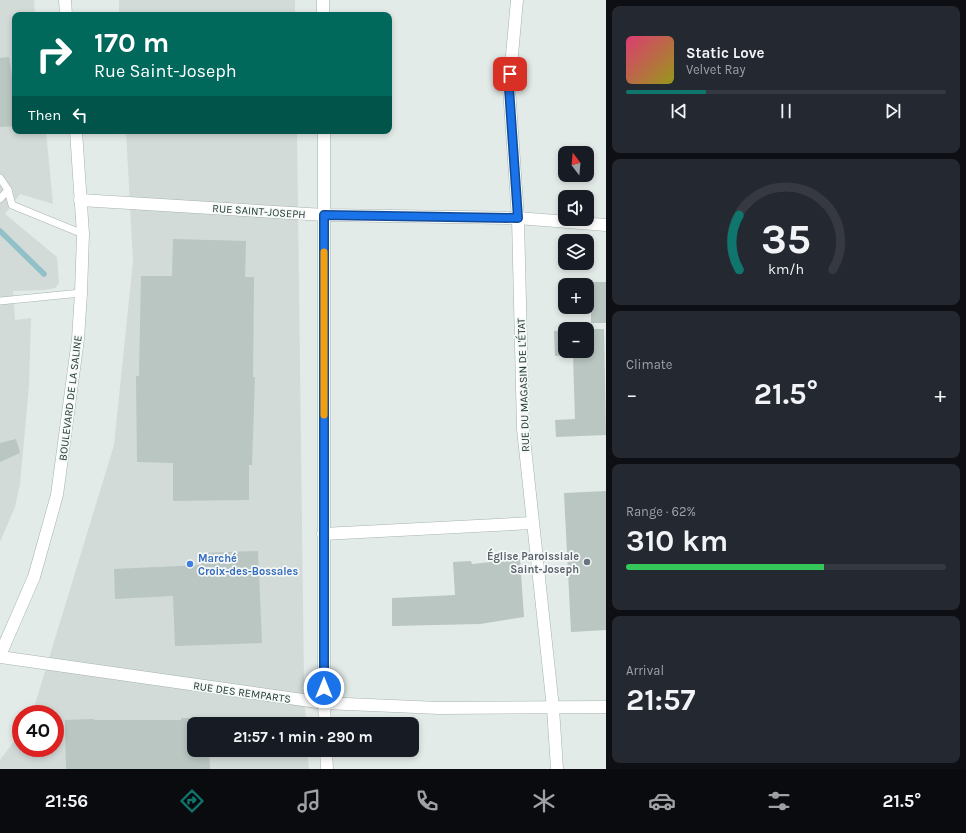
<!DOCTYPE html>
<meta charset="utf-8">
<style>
:root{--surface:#171b24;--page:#242831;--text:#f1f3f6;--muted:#9ea1a6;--line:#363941;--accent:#0f766e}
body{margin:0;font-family:Karla,sans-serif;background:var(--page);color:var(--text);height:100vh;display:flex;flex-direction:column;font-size:15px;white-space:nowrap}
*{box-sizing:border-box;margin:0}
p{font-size:13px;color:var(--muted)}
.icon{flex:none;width:22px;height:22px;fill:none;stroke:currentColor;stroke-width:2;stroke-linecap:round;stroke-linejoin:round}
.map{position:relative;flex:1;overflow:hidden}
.sheet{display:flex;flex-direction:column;gap:6px;padding:6px;background:#0d0f14;width:360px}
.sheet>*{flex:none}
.banner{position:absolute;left:12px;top:12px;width:380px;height:122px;border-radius:8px;box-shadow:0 2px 6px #0003;background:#00695c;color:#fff;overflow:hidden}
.needle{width:26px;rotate:344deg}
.fabs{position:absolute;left:558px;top:146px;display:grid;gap:8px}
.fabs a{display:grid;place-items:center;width:36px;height:36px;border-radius:8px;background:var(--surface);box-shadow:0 2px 6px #0003;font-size:20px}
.speed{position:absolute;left:12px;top:705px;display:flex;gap:8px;font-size:20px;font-weight:700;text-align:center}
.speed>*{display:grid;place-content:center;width:52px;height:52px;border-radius:50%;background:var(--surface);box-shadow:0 2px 6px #0003;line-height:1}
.speed .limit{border:6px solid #d22;background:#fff;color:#111}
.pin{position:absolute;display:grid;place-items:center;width:34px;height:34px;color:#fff;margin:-17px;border-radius:8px;box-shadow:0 2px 6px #0006}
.me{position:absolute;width:44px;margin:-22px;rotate:0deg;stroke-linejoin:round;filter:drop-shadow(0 0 3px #0008)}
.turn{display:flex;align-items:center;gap:14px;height:84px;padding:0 16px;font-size:18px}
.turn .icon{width:52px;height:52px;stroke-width:2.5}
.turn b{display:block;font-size:28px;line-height:34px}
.then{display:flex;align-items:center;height:38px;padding:0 16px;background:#0003;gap:8px;font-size:15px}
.big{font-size:30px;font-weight:700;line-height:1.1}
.sheet .card{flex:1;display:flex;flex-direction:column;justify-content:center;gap:6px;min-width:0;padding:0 14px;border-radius:8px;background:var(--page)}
.sheet .dial{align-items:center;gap:0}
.dial svg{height:104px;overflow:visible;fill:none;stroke:var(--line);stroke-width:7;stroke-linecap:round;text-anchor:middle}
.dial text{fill:var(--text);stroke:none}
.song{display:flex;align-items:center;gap:12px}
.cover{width:48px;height:48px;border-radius:6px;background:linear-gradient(135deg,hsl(340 70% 55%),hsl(60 70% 35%))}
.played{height:4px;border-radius:2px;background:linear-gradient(90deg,var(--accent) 25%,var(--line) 25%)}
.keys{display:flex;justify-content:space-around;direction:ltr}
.heat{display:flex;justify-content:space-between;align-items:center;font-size:22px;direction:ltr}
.charge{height:6px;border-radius:3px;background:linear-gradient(90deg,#34c759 62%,var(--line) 0)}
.trip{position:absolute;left:187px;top:717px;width:232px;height:40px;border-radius:8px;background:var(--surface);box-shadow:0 2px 6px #0003;font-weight:700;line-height:40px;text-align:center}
.dock{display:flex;height:64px;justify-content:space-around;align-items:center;background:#090b0e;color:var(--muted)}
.dock .icon{width:28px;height:28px}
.dock .active{color:var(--accent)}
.dock b{font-size:18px;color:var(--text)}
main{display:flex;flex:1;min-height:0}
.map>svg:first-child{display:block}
.built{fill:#d2dbd7}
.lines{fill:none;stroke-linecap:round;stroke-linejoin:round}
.stream{stroke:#92c0c9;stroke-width:5.5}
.building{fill:#b9c6c1}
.lane-casing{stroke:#a6b3af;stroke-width:8}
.street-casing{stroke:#a6b3af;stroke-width:13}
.secondary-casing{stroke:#a0b3ac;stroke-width:13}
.lane{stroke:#fff;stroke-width:7}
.street{stroke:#fff;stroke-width:12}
.secondary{stroke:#fff;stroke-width:12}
.route-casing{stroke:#114b97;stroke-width:10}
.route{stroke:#1a73e8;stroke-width:7}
.slow{stroke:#f59e0b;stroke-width:7}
.worship-dot{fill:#6b7280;stroke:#f4f8f6;stroke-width:1.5}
.shop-dot{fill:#3f7fe0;stroke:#f4f8f6;stroke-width:1.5}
.labels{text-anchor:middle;stroke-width:3.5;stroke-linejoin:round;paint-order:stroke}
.street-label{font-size:11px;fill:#253b35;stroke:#f4f8f6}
.worship-label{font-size:11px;font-weight:bold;fill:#5b616d;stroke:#f4f8f6;text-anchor:end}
.shop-label{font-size:11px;font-weight:bold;fill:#366cbe;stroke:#f4f8f6;text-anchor:start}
</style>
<main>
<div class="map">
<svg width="606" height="769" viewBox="0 0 606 769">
<rect width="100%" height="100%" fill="#e3ebe8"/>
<g class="built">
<path d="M 0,0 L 34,0 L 35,15 L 15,15 L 15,131 L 46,131 L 53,204 L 20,194 L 5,214 L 57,257 L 59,283 L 55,288 L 44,290 L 13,291 L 15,320 L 31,318 L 29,386 L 20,484 L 15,507 L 0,542 Z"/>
<rect x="119" y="0" width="176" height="15"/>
<path d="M 126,131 L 297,131 L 304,683 L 306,724 L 194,724 L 194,750 L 307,750 L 309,769 L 0,769 L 0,760 L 21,732 L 21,748 L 55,748 L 55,714 L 32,714 L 114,445 L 133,261 Z"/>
</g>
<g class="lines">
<path class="stream" d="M 0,231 L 44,274"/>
</g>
<g class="building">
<path d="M 9,57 L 15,98 L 15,126 L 0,127 L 0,58 Z"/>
<path d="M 173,239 L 246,241 L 245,277 L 254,277 L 253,377 L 255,377 L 252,465 L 249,465 L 249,500 L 173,501 L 173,463 L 137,462 L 136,376 L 139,376 L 141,276 L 172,276 Z"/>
<rect x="591" y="282" width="15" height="41"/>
<path d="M 587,329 L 604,329 L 606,435 L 556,437 L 555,420 L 575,419 L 573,355 L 555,356 L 554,331 L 565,330 L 565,351 L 587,351 Z"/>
<path d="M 16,439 L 20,453 L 0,462 L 0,443 Z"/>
<path d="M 606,491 L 606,630 L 571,632 L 564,493 Z"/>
<path d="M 258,551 L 262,643 L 175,646 L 173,596 L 115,599 L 114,569 L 201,565 L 200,553 Z"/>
<path d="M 520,559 L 524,617 L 480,624 L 392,626 L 392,598 L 455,595 L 453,562 L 471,561 L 472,564 Z"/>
<path d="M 181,718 L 208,719 L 208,724 L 194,724 L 194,750 L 209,750 L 210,769 L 66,769 L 65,720 L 94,719 L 94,720 L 181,720 Z"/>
</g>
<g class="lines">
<g class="lane-casing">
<g id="lane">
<path d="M 0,178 L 8,190 L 12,205 L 83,234"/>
<path d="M 0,199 L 8,190"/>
<path d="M 0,301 L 81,293"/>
</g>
</g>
<g class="street-casing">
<g id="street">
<path d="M 80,200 L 325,215 L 518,218 L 606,225"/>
<path d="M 323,534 L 532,523"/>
<path d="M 0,657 L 324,703 L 439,708 L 606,707"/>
</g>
</g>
<g class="secondary-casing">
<g id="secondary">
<path d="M 65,0 L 66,15"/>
<path d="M 323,0 L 323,15"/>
<path d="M 517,0 L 509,88 L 518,218 L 523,429 L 553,708 L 557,769"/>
<path d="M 324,131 L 324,703 L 325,724"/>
<path d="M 0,655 L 34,577 L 57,495 L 78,339 L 81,293 L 83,234 L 76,131"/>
<path d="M 326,750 L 327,769"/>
</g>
</g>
<use href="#lane" class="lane"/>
<use href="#street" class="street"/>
<use href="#secondary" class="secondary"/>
</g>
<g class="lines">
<g class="route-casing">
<path id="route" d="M 324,688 L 324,215 L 518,218 L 509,88 L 510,74"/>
</g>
<use href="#route" class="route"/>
<path class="slow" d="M 324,415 L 324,252"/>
</g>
<circle class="worship-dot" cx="587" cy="562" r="4"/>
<circle class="shop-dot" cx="190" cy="564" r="4"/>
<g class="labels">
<g class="street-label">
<text transform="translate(259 211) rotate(4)" y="4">RUE SAINT-JOSEPH</text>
<text transform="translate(523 385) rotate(-92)" y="4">RUE DU MAGASIN DE L'ÉTAT</text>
<text transform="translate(70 398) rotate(-83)" y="4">BOULEVARD DE LA SALINE</text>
<text transform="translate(242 692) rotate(8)" y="4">RUE DES REMPARTS</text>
</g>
<g class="worship-label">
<text x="579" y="560">Église Paroissiale<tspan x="579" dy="13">Saint-Joseph</tspan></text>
</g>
<g class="shop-label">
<text x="198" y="562">Marché<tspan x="198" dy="13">Croix-des-Bossales</tspan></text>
</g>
</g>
</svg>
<div class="fabs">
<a><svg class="needle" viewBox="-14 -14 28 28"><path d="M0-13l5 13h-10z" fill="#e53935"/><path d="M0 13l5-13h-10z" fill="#9ea1a6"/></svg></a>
<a><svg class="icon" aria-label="sound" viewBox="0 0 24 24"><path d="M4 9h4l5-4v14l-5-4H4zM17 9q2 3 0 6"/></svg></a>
<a><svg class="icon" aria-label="layers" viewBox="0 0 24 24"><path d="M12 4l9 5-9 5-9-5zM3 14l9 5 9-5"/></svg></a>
<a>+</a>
<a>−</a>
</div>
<div class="speed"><div class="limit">40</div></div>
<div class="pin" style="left:510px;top:74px;background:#d93025"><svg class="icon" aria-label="arrive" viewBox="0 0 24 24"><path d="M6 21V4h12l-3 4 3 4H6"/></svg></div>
<svg class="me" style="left:324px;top:688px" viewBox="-20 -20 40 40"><circle r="17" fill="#1a73e8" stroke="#fff" stroke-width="3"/><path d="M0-11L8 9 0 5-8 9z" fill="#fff"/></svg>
<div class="trip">21:57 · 1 min · 290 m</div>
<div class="banner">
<div class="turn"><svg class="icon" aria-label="right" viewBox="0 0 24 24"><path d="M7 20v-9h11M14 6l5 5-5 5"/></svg><div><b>170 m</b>Rue Saint-Joseph</div></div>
<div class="then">Then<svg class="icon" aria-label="left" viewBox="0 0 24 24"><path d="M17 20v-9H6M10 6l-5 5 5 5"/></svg></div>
</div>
</div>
<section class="sheet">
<div class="card">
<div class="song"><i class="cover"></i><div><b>Static Love</b><p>Velvet Ray</p></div></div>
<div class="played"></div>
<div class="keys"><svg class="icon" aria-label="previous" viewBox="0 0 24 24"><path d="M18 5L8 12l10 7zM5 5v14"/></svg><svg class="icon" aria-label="pause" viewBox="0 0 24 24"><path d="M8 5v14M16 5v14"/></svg><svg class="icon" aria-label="next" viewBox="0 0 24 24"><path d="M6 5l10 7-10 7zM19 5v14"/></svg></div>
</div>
<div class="card dial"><svg viewBox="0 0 100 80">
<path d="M14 69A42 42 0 1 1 86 69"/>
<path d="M14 69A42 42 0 0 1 14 27" stroke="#0f766e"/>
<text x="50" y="56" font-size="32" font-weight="700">35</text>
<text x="50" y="72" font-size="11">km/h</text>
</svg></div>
<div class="card"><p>Climate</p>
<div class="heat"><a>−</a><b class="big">21.5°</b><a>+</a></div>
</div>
<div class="card"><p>Range · 62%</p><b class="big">310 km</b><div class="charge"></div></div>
<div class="card"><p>Arrival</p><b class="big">21:57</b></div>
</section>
</main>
<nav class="dock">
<b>21:56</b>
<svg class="icon active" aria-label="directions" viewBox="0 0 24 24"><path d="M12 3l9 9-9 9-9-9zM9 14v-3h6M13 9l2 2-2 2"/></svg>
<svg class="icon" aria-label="music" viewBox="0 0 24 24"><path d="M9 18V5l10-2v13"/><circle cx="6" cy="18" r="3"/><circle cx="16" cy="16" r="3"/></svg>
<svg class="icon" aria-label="phone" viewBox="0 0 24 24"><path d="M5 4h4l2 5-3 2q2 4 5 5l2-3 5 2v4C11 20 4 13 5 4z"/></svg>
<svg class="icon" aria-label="climate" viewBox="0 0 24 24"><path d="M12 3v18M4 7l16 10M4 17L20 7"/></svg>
<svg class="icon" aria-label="car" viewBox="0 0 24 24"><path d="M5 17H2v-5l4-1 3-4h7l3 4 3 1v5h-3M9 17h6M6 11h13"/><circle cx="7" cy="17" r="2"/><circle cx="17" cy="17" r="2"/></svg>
<svg class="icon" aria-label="filters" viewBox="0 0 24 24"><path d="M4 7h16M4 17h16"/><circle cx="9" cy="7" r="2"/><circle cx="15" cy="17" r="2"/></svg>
<b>21.5°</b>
</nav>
